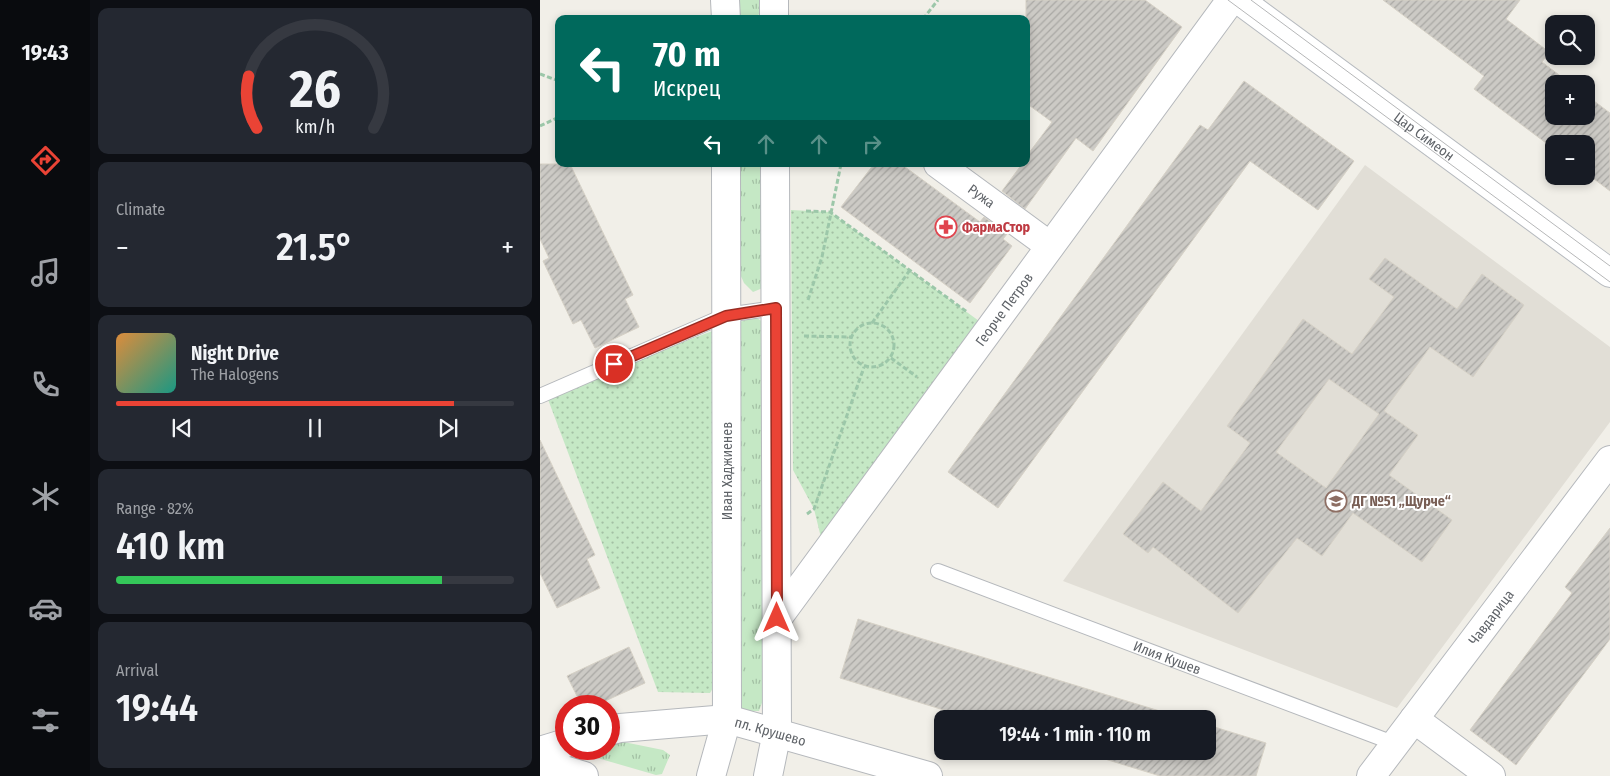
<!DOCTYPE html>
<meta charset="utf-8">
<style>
:root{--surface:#171b24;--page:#242831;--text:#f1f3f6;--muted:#9ea1a6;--line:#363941;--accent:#ea4335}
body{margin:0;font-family:"Fira Sans Condensed",sans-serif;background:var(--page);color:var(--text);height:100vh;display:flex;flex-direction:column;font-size:19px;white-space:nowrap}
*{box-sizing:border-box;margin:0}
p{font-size:16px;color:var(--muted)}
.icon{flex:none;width:28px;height:28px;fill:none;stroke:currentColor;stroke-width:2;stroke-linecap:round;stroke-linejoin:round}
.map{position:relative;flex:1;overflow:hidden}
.details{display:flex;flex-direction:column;gap:8px;padding:8px;background:#0d0f14;width:450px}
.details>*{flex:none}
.top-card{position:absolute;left:15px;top:15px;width:475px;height:152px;border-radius:10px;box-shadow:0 2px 8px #0003;background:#00695c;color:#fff;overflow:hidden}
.controls{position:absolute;left:1005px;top:15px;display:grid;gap:10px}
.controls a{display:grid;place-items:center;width:50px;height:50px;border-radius:10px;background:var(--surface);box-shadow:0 2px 8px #0003;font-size:25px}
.speed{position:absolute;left:15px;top:695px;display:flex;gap:10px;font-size:25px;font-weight:700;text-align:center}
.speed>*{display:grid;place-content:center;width:65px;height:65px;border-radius:50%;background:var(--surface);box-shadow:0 2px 8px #0003;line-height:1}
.speed .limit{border:8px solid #d22;background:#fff;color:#111}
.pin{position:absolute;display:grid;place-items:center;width:42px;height:42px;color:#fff;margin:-21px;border:2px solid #fff;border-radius:50%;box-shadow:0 1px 5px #0007}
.me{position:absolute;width:55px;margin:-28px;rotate:0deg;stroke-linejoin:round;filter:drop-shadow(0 0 4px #0008)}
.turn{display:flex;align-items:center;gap:18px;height:105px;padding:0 15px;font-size:22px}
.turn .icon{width:65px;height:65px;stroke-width:2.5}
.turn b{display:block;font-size:35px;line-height:42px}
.lanes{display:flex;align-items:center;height:48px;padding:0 15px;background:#0003;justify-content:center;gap:25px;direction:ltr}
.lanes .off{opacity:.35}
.big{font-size:38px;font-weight:600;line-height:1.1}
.details .widget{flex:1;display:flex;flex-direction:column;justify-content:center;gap:8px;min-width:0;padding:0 18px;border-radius:10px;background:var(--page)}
.details .dial{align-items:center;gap:0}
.dial svg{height:130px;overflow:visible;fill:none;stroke:var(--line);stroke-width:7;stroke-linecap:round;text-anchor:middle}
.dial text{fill:var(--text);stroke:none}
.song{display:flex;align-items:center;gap:15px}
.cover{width:60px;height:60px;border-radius:8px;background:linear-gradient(135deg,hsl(30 70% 55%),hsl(170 70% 35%))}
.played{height:5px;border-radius:2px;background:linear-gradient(90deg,var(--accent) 85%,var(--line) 85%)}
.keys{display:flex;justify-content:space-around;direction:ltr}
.heat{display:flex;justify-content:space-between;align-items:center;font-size:28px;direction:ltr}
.charge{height:8px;border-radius:4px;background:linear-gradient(90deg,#34c759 82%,var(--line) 0)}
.trip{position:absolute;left:394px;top:710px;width:282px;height:50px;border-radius:10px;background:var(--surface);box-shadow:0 2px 8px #0003;font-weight:600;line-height:50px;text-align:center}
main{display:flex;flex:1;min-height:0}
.dock{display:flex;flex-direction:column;width:90px;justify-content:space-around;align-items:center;background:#090b0e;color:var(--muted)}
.dock .icon{width:35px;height:35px}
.dock .current{color:var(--accent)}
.dock b{font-size:22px;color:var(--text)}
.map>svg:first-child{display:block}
.education{fill:#e1ded6}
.grass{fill:url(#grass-tufts)}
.park{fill:url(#park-dots)}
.building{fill:url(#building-hatch);stroke:#d6d1c6;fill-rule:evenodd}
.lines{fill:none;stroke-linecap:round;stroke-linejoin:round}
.lane-casing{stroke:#b5b8bc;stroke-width:16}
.street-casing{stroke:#b5b8bc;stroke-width:30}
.secondary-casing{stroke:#b6babf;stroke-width:30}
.path{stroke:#9cc7a9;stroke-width:3;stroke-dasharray:5 2.5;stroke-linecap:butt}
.lane{stroke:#fff;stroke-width:14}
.street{stroke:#fff;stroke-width:28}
.secondary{stroke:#fff;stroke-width:28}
.tram{stroke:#b6b7b8;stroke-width:1}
.route-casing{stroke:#982c22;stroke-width:12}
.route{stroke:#ea4335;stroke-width:9}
.labels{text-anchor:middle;stroke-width:4;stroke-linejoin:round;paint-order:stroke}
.street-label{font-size:14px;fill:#5f6368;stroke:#fff}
.health-label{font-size:14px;font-weight:bold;fill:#be3a42;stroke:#fff;text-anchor:start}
.education-label{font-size:14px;font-weight:bold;fill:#785e54;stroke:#fff;text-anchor:start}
</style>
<main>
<nav class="dock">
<b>19:43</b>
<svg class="icon current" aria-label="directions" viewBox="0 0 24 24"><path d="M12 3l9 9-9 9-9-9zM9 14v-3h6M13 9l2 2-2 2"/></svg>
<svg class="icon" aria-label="music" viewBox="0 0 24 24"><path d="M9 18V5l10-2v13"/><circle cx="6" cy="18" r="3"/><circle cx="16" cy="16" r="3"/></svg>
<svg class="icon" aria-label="phone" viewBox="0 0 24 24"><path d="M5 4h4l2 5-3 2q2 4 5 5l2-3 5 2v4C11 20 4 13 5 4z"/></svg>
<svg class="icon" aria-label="climate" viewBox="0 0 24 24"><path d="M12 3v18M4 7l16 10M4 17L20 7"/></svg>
<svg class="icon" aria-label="car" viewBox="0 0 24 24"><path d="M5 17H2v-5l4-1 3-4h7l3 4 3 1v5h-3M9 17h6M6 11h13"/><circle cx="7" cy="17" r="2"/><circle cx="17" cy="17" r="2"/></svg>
<svg class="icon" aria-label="filters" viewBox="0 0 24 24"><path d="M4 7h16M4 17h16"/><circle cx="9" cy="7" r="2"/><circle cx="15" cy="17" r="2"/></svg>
</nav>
<section class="details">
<div class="widget dial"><svg viewBox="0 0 100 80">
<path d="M14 69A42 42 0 1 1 86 69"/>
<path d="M14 69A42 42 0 0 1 9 37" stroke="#ea4335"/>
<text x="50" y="56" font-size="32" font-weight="700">26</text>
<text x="50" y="72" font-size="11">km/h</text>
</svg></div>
<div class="widget"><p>Climate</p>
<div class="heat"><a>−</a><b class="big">21.5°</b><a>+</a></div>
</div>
<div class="widget">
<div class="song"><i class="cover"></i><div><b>Night Drive</b><p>The Halogens</p></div></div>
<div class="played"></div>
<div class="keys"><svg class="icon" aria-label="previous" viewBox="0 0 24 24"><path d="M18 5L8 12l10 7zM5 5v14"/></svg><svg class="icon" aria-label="pause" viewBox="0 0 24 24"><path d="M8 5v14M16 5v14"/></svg><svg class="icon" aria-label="next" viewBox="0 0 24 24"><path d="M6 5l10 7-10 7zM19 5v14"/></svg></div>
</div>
<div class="widget"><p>Range · 82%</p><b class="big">410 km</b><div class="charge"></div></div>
<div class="widget"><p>Arrival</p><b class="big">19:44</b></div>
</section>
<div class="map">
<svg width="1070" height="776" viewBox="0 0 1070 776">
<defs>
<pattern id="grass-tufts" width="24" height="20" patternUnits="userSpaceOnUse" patternTransform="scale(1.25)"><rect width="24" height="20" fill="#c5e8c5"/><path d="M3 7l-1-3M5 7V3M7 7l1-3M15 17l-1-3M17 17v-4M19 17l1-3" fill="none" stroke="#a3c0a4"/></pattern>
<pattern id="park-dots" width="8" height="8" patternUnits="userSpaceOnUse" patternTransform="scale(1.25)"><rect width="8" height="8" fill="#c5e8c5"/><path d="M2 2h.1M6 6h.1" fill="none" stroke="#a3c0a4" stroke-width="1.8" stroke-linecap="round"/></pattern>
<pattern id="building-hatch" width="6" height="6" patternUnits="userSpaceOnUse" patternTransform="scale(1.25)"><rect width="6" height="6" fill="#cccac5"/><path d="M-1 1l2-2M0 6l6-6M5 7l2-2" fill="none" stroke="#a9a8a4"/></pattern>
</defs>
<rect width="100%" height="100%" fill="#f1efe8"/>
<path class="education" d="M 825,165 L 1070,347 L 1070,422 L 857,708 L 523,581 Z"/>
<g class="grass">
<path d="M 193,0 L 219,0 L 219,14 L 216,19 L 198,19 Z"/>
<path d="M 197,164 L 224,164 L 225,287 L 213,292 L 204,283 L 200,274 Z"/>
<path d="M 211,318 L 217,318 L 223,322 L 224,329 L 223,700 L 219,711 L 198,711 L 200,322 Z"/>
<path d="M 69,739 L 123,750 L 130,755 L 122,774 L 116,775 L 47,755 L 49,749 L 69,749 Z"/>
</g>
<g class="park">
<path d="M 251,210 L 290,212 L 450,329 L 285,554 L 274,509 L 253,470 Z"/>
<path d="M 175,330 L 181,675 L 170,693 L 118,692 L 6,394 Z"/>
</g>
<g class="building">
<path d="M 486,0 L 605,0 L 642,27 L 553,151 L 536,138 L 485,209 L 462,191 L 482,164 L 486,164 L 486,157 L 512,122 L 486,103 Z"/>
<path d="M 843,0 L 980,0 L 966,19 L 1009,52 L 1002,62 L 1031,84 L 1014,84 L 1014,116 L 1046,116 L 1046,95 L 1070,113 L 1070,191 L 1046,173 L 1046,144 L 1014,144 L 1014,149 L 934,89 L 944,76 Z"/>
<path d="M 704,81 L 814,161 L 778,210 L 710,161 L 458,508 L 408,472 L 660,125 L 668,130 Z"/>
<path d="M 0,164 L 30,164 L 93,295 L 85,299 L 99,327 L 55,348 L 41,320 L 33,324 L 3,261 L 9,258 L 0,239 Z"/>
<path d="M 334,164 L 361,164 L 440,222 L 444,217 L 467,234 L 463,239 L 472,246 L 430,303 L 301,207 Z"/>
<path d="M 845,258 L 917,309 L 942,274 L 984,305 L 933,377 L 890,347 L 844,411 L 878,435 L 849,475 L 912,520 L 882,562 L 813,513 L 782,556 L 757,538 L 698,613 L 613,547 L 608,553 L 583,534 L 623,482 L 661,511 L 710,443 L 687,426 L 763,319 L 812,354 L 854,297 L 829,279 ZM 789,379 L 839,414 L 786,488 L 736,452 Z"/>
<path d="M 0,440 L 55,555 L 47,559 L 60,588 L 17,608 L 0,573 Z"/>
<path d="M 1070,528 L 1070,639 L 976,765 L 930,730 L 1032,593 L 1025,587 Z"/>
<path d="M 318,619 L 360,632 L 646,719 L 433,719 L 300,678 Z"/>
<path d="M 89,647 L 105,683 L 54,706 L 42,706 L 27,676 Z"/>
<path d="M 668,725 L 726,743 L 716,776 L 620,776 L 539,751 L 668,751 Z"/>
</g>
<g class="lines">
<g class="lane-casing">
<g id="lane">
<path d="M 0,396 L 186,315 L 236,308"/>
<path id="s1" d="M 398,571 L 856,744"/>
</g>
</g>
<g class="street-casing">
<g id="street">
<path d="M 185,0 L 186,19"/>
<path d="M 234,0 L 234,19"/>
<path id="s2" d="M 398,164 L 510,246"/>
<path id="s3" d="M 237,619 L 691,0"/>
<path d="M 874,719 L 951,776"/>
<path id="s4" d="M 69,731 L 80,728 L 187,719 L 388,776"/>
<path d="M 0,751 L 26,743"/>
<path d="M 0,763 L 44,776"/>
<path d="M 171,776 L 187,719 L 186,164"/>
<path d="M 228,776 L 237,732 L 235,164"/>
<path id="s5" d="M 831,776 L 1070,460"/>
</g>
</g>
<g class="secondary-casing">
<g id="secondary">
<path id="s6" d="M 699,0 L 1070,273"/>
</g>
</g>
<g class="path">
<path d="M 383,19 L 398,0"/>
<path d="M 0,74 L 19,81"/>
<path d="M 0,126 L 19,117"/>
<path d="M 266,211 L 290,212 L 427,312"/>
<path d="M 268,300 L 282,257 L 301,164"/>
<circle cx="332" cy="345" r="22"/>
<path d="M 332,323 L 370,270"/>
<path d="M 264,336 L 311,337"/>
<path d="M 351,358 L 377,377"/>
<path d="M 267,514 L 274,509 L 324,367"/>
</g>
<use href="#lane" class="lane"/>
<use href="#street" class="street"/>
<use href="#secondary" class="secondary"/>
<g class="tram">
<path d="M 688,0 L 1070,282"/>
<path d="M 711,0 L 1070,266"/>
</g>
</g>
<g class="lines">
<g class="route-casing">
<path id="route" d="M 74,364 L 186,316 L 236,308 L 237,618"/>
</g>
<use href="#route" class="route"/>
</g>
<defs>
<g id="pharmacy-ring" transform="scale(1.125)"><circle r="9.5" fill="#fff" stroke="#e0444e" stroke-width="1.5"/><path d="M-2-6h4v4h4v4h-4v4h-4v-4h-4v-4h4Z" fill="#e0444e"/></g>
<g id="school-ring" transform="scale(1.125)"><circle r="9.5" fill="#fff" stroke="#8d6e63" stroke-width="1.5"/><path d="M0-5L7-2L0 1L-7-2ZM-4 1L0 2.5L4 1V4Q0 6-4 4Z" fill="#8d6e63"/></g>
</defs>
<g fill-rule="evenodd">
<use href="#pharmacy-ring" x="406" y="227"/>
<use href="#school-ring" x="796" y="501"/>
</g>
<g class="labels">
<g class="street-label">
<text dy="5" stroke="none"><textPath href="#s6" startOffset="230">Цар Симеон</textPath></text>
<text dy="5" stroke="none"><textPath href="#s2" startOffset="54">Ружа</textPath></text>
<text dy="5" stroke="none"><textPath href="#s3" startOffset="384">Георче Петров</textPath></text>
<text transform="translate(187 471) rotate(-90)" y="5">Иван Хаджиенев</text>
<text dy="5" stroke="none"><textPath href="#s5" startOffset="199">Чавдарица</textPath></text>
<text dy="5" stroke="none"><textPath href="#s1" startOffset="245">Илия Кушев</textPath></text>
<text dy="5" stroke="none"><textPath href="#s4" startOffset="164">пл. Крушево</textPath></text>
</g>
<g class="health-label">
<text x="422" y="232">ФармаСтор</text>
</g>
<g class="education-label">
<text x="812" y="506">ДГ №51 „Щурче“</text>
</g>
</g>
</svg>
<div class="controls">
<a><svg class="icon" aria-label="search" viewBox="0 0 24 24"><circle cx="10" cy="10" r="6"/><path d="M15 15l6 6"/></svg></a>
<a>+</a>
<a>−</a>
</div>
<div class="speed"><div class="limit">30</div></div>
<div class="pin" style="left:74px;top:364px;background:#d93025"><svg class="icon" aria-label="arrive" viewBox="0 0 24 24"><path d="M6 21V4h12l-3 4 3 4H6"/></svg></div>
<svg class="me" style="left:237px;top:618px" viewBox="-20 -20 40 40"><path d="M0-17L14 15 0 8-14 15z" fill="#ea4335" stroke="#fff" stroke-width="4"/></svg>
<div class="trip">19:44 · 1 min · 110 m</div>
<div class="top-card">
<div class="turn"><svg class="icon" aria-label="left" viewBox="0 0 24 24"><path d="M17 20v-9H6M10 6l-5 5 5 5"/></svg><div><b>70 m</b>Искрец</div></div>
<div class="lanes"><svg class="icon" aria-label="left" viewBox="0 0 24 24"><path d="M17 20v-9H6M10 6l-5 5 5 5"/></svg><svg class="icon off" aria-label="ahead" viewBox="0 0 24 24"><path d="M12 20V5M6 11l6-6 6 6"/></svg><svg class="icon off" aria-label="ahead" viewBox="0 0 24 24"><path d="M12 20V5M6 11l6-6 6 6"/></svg><svg class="icon off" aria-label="right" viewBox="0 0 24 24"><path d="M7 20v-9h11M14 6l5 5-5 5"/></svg></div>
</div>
</div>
</main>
